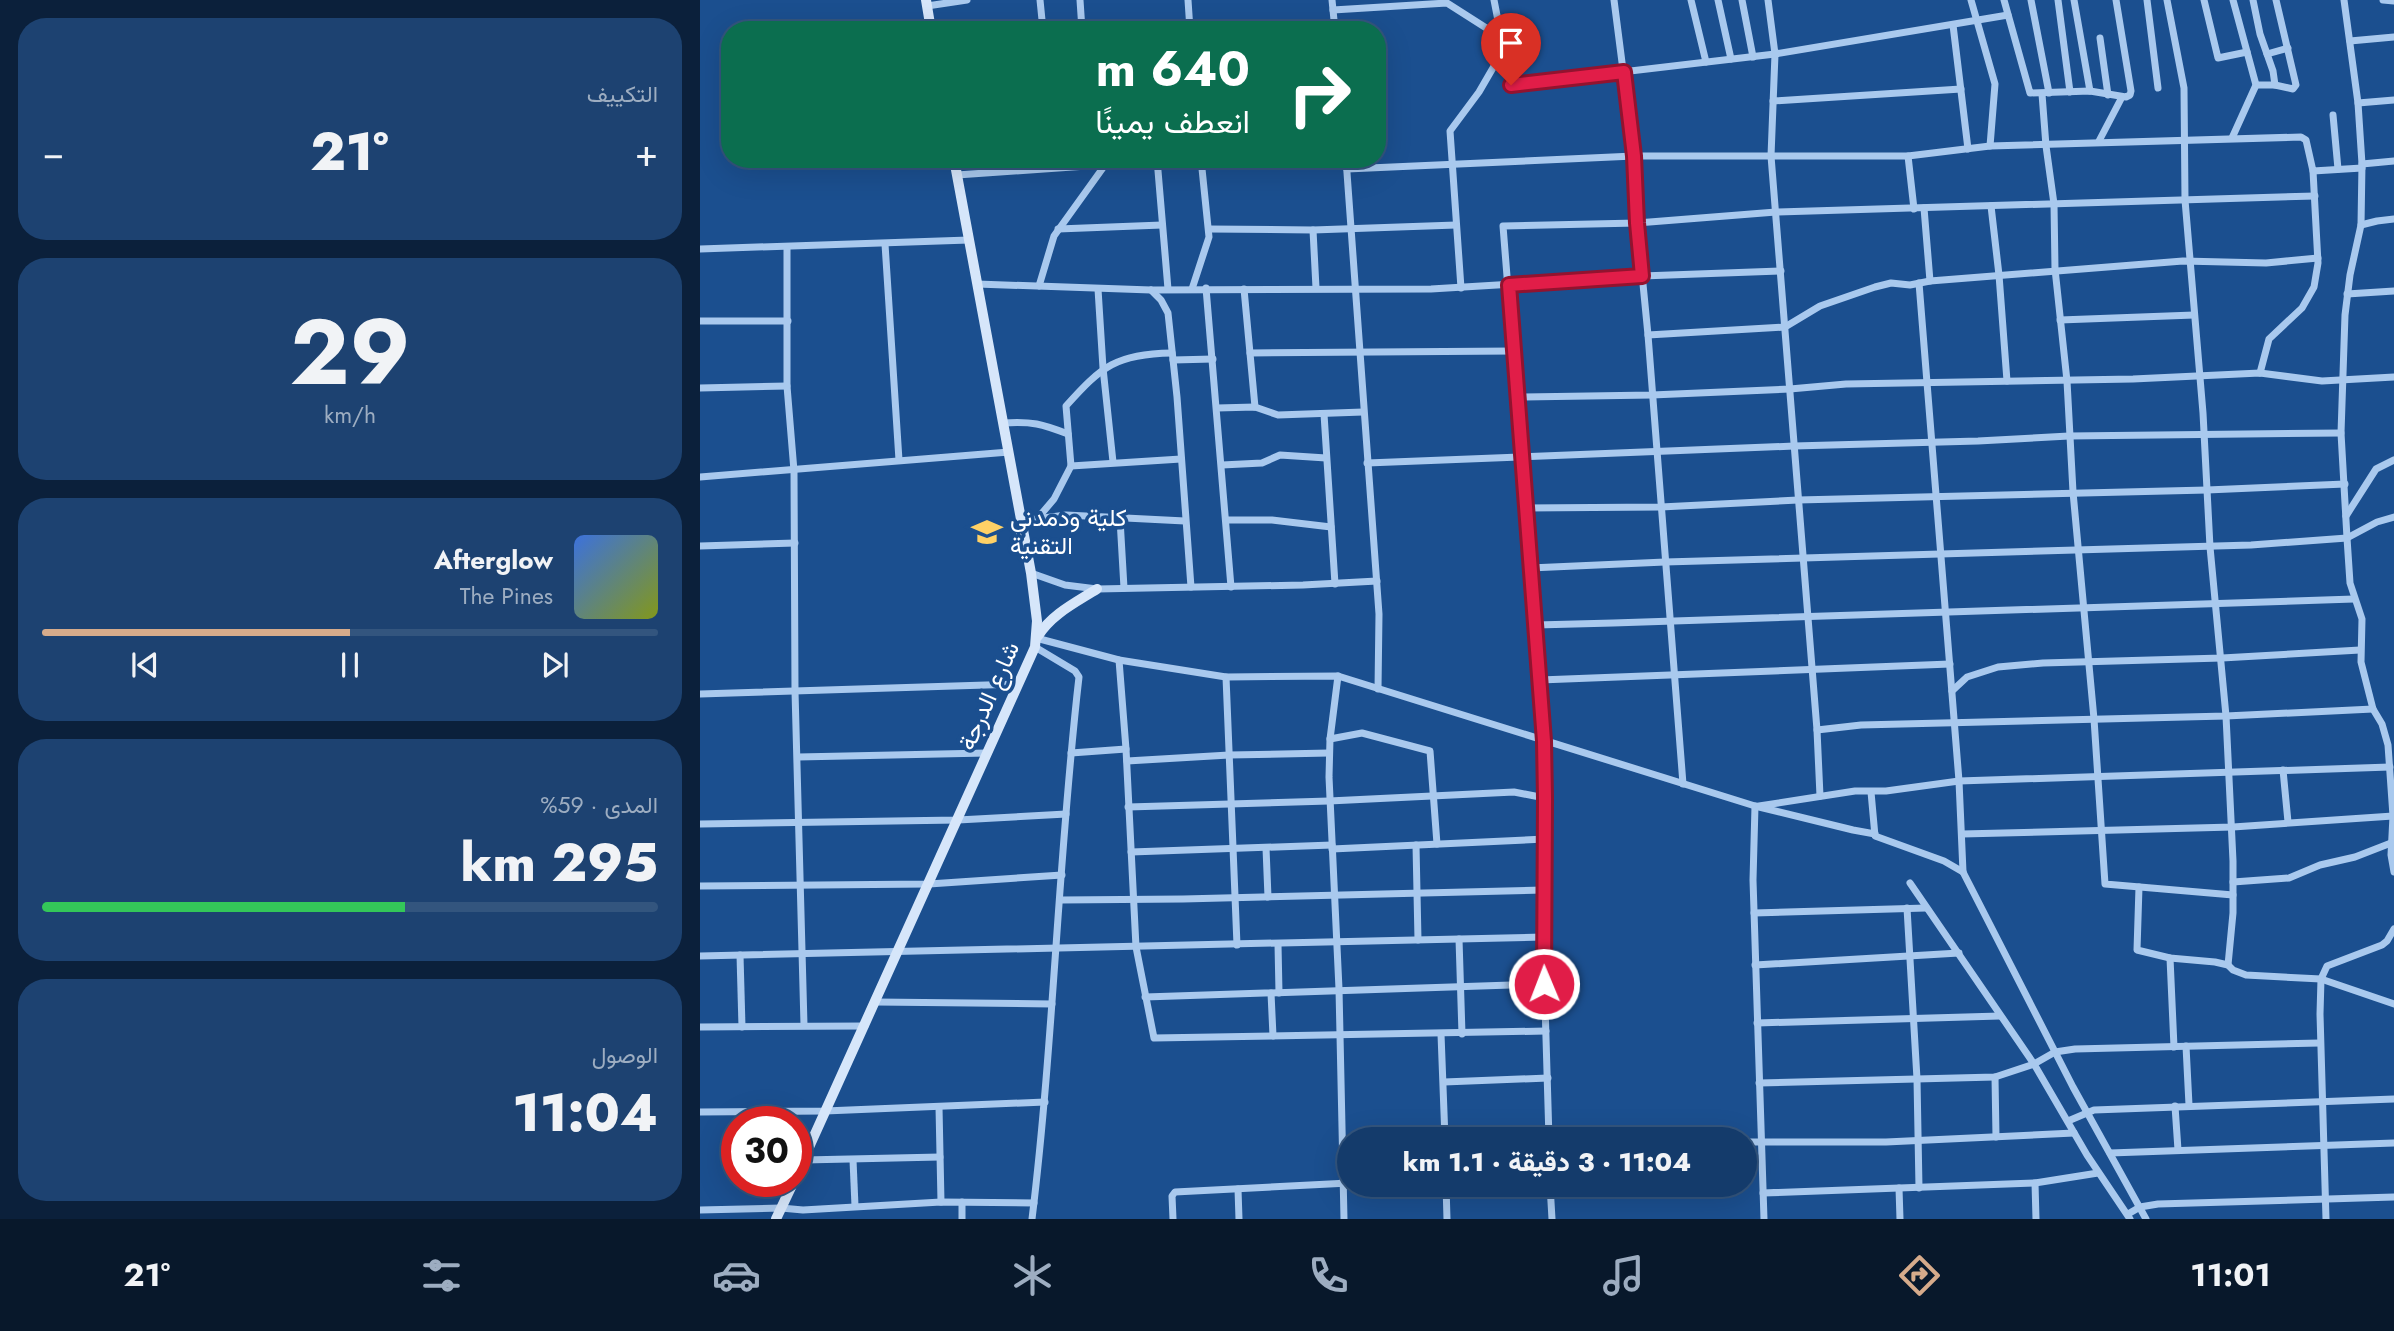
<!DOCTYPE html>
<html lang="ar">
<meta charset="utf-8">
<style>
:root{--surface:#143b6b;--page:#1d4271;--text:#f1f3f6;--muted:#9dadc1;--line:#33557e;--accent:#d6ab8b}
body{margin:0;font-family:Jost,Vazirmatn,sans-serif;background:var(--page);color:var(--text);direction:rtl;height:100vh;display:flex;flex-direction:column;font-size:26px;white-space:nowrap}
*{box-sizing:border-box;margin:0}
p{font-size:23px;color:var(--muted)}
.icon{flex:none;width:38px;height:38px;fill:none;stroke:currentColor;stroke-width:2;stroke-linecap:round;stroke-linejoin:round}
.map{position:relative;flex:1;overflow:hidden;direction:ltr}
.drawer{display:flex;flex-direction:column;gap:18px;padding:18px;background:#0b203b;width:700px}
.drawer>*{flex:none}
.top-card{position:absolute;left:21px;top:21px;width:665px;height:147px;border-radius:28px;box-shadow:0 7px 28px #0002,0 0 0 2px var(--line);direction:rtl;background:#0b6e4f;color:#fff;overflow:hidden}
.speed{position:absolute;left:21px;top:1106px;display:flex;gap:14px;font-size:35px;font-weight:700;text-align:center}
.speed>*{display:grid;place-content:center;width:91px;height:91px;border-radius:50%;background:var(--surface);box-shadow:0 7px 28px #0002,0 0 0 2px var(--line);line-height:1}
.speed .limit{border:10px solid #d22;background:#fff;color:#111}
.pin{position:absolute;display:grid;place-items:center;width:60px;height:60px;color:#fff;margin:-72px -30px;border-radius:50% 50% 50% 0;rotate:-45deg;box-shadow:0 0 7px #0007}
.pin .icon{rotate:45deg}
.me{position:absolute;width:77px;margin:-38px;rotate:359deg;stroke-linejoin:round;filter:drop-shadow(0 0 5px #0008)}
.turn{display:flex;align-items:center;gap:24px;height:147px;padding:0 21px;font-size:32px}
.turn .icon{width:91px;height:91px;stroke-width:2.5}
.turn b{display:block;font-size:49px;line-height:60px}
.big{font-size:52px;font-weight:800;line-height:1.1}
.drawer .widget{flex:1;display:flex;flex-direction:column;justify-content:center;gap:10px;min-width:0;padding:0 24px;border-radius:28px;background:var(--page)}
.drawer .dial{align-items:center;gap:0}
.dial b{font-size:91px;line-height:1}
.song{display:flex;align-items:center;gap:21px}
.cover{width:84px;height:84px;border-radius:10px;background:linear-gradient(135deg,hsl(220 70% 55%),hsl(70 70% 35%))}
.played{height:7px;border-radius:4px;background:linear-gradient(90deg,var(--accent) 50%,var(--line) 50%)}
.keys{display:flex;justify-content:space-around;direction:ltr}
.heat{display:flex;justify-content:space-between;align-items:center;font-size:38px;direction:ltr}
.charge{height:10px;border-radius:5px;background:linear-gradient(90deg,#34c759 59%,var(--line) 0)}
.trip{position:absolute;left:637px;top:1127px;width:420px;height:70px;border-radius:35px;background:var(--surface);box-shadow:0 7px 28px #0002,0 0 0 2px var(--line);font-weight:800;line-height:70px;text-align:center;direction:rtl}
.tabs{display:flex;height:112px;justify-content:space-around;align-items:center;background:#08182b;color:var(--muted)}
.tabs .icon{width:49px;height:49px}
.tabs .current{color:var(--accent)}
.tabs b{font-size:32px;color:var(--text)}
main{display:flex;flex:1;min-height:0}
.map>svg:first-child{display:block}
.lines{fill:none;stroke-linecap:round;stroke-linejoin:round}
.street{stroke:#a9c9ee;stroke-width:7}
.secondary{stroke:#d6e6fa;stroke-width:10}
.route-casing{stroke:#92132f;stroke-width:18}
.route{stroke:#e11d48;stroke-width:12}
.labels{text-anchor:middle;stroke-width:7;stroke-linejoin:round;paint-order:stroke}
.poi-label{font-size:24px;fill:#fff;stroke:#1b4f8f;text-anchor:start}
.street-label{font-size:24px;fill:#fff;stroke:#1b4f8f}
</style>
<main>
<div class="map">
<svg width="1694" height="1219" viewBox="0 0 1694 1219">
<rect width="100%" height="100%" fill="#1b4f8f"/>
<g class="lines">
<g class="street">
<path d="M 340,0 L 343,30"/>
<path d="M 380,0 L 382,30"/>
<path d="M 488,0 L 490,30"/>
<path d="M 632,0 L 635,30"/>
<path d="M 794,0 L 801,36"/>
<path d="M 914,0 L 934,156 L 937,223 L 948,335 L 983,784"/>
<path d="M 991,0 L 1006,62"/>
<path d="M 1018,0 L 1031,59"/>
<path d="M 1042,0 L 1053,57"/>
<path d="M 1068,0 L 1075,54 L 1071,156 L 1117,730 L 1120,796"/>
<path d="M 1271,0 L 1295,84 L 1290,146"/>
<path d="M 1304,0 L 1330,93 L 1390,91 L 1426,97 L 1430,95 L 1431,91 L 1416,0"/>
<path d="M 1331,0 L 1349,93"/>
<path d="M 1358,0 L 1370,92"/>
<path d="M 1374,0 L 1390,91"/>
<path d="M 1447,0 L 1458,88"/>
<path d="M 1467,0 L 1484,88 L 1485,200 L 1503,413 L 1510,547 L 1526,716 L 1533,861 L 1533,913 L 1528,965"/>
<path d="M 1504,0 L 1518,58 L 1547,52"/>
<path d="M 1553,0 L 1560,34 L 1573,71 L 1575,85"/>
<path d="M 1644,0 L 1658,103 L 1662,164 L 1661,225 L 1650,275 L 1645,315 L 1641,433 L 1647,538 L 1650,583 L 1662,619 L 1661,662 L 1673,709 L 1682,724 L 1688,745 L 1693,816 L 1691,855 L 1694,872"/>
<path d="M 1683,0 L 1694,1"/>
<path d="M 227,6 L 267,0"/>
<path d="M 633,10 L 747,3 L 816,47"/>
<path d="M 1253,25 L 1268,149"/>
<path d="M 1400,38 L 1408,95"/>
<path d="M 1650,41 L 1694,37"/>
<path d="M 1567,54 L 1588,48"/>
<path d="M 811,85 L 1075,54 L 1308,15"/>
<path d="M 1556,85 L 1575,85 L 1593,89 L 1596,85 L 1576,0"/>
<path d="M 1342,94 L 1346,146 L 1354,204 L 1355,269 L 1367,381 L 1373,492 L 1394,719 L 1405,884 L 1533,895"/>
<path d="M 1073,101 L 1261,89"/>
<path d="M 1658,103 L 1694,100"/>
<path d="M 1633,115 L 1638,169"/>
<path d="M 1532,138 L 1556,85 L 1533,0"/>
<path d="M 1399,141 L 1422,97"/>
<path d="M 1208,156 L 1214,209"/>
<path d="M 457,159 L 468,289"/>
<path d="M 646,159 L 679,614 L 678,689"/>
<path d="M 1662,164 L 1694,161"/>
<path d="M 647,169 L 934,156 L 1208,156 L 1290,146 L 1601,137 L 1606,140 L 1613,171 L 1662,168"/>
<path d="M 257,175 L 458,161"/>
<path d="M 1291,206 L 1299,275 L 1307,381"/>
<path d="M 1224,208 L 1230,281"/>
<path d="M 1661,225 L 1677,221 L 1694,219"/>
<path d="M 358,229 L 462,225"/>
<path d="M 509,229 L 613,230 L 756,225"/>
<path d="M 613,230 L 616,288"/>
<path d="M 185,244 L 199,460"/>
<path d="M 87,247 L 87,386 L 94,471 L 95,691 L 104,1025"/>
<path d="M 0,249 L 269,240"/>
<path d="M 1219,283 L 1259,781 L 1263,872 L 1373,1087 L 1446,1219"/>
<path d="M 277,284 L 451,290 L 731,289 L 942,276 L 1081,271"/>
<path d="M 339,286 L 354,236 L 405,165"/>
<path d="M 506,288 L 531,587"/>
<path d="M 761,288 L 750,131 L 779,92 L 808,42"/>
<path d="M 398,289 L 403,368 L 413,462"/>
<path d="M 492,289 L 509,237 L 501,159"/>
<path d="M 544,289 L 555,407"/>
<path d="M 451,290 L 461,300 L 468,313 L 477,397 L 491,587"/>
<path d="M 1647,294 L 1694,291"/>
<path d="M 1360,320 L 1494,315"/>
<path d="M 0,321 L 88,321"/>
<path d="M 948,335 L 1085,327 L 1120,306 L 1175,287 L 1191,283 L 1210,285 L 1230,281 L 1483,261 L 1566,263 L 1618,258"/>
<path d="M 550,353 L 814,351"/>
<path d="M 473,360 L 513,359"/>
<path d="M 1560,373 L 1569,339 L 1602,308 L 1614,287 L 1618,263 L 1613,171"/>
<path d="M 0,388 L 87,386"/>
<path d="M 817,397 L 952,395 L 1090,389 L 1146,384 L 1433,379 L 1560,373 L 1622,381 L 1694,377"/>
<path d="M 517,408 L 555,407 L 578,415 L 663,412"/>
<path d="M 624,414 L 635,584"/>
<path d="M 303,423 C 332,421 342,424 368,434"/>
<path d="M 667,463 L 1094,446 L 1278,441 L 1369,436 L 1641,433"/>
<path d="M 522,465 L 562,463 L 580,455 L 626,458"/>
<path d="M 371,466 L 481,459"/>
<path d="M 0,477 L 309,452"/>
<path d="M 825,508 L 961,507 L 1098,500 L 1507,490 L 1645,484"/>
<path d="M 1646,516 L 1676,469 L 1694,460"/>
<path d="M 337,519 L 354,499 L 371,466 L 366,406 C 402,366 416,354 472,353"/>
<path d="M 420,519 L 424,588"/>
<path d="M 526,520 L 572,520 L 631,527"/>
<path d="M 321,521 L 366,515 L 485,521"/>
<path d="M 0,546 L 95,543"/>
<path d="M 830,568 L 965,562 L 1551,545 L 1647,538 L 1677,522 L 1694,517"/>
<path d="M 331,573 L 365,585 L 397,589 L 603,585 L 677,581"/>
<path d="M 836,625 C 1109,618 1382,607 1654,599"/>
<path d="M 336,638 L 419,660 L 526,677 L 638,676 L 1055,806 L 1153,830 L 1175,834"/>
<path d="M 419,660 L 426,749 L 436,947 L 454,1038 L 846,1031"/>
<path d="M 638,676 L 630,739 L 629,777 L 639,989 L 644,1219"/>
<path d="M 526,677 L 537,945"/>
<path d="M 840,680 L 1250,664"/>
<path d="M 1252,691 L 1267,677 L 1298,667 L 1343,663 L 1522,658 L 1660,650"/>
<path d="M 0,694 L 318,684"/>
<path d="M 1117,730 L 1161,725 L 1526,716 L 1673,709"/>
<path d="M 630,739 L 662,733 L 730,751 L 737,844"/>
<path d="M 371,753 L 426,749"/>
<path d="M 98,757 L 287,753"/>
<path d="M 427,761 L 529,755 L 629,753"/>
<path d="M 1583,770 L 1588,822"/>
<path d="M 1171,792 L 1175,836 L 1244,861 L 1263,872"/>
<path d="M 1055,806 L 1053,880 L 1064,1219"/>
<path d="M 1059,806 L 1155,791 L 1186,791 L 1259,781 L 1690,767"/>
<path d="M 428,807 L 629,801 L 814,792 L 845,798"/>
<path d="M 0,824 L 258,820 L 366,814"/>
<path d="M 1262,834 L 1533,827 L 1693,816"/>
<path d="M 716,845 L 718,940"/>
<path d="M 566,848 L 568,897"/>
<path d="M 632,849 L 845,839"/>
<path d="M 431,852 L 632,845"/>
<path d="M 1533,882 L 1589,878 L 1620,865 L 1655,857 L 1691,843"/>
<path d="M 1210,883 L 1334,1064 L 1387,1155 L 1430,1219"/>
<path d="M 0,886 L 229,884 L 362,875"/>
<path d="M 1439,887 L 1437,950 L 1470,958 L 1515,962 L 1528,965 L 1533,970 L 1546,975 L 1621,979 L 1694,1004"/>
<path d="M 361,900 L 483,899 L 843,890"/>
<path d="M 1207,908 L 1217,1079 L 1219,1188"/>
<path d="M 1054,913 L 1226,908"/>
<path d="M 759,939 L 762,1034"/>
<path d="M 578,944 L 579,993"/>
<path d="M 40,955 L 42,1027"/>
<path d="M 0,956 L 843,937"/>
<path d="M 1470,958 L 1474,1047"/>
<path d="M 1055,965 L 1259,953"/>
<path d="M 571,993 L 573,1036"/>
<path d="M 445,997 L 844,984"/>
<path d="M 176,1002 L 352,1004"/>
<path d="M 1057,1023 L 1300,1016"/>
<path d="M 0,1027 L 165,1026"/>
<path d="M 741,1034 L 745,1139"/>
<path d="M 1486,1046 L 1489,1105"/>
<path d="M 1295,1077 L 1296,1137"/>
<path d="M 744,1082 L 848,1078"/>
<path d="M 1059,1083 L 1295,1077 L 1334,1064 L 1355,1052 L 1375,1049 L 1620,1043"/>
<path d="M 1475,1106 L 1478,1150"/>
<path d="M 239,1107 L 241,1202"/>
<path d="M 0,1112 L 125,1111 L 345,1102"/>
<path d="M 1368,1121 L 1394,1110 L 1694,1099"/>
<path d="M 745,1133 L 849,1130"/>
<path d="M 849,1139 L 843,937 L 845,798 L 844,741 L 803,226 L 937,223 L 1076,212 L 1615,196"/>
<path d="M 1045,1142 L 1186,1142 L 1374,1133"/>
<path d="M 1410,1153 L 1694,1143"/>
<path d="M 104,1160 L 240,1157"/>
<path d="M 153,1160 L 155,1206"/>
<path d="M 1335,1183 L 1336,1219"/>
<path d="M 746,1185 L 747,1219"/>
<path d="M 850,1185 L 852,1219"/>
<path d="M 1199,1188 L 1200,1219"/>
<path d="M 538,1189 L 539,1219"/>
<path d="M 1063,1193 L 1335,1183 L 1398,1173"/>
<path d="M 262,1202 L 262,1219"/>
<path d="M 0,1210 L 81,1208 L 103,1210 L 241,1202 L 334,1203"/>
<path d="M 1428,1214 L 1440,1207 L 1458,1204 L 1694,1197"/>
<path d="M 332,1219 C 354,1039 358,857 379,677 L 375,671 L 335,647"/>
<path d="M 473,1219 L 472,1196 L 475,1192 L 649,1183"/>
<path d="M 1626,1219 L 1620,1014 L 1621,979 L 1627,966 L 1682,945 L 1687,941 L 1694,929"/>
</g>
<g class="secondary">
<path d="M 226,0 L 231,30"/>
<path d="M 338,636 C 352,614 375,603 397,589"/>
<path d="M 96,1176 L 335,647 L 337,621 L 331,573 L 254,159"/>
<path d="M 76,1219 L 94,1181"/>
</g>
</g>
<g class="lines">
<g class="route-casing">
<path id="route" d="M 811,85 L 924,72 L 934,156 L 937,223 L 942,276 L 809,285 L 844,741 L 845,798 L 844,984"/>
</g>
<use href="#route" class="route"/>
</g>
<defs>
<g id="university-bare" transform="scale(2.415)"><path d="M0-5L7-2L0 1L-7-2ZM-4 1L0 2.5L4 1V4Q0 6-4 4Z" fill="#ffd166" stroke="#1b4f8f" stroke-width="2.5" paint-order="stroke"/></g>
</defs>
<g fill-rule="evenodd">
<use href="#university-bare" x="287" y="532"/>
</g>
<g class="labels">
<g class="poi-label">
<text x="310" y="526">كلية ودمدني<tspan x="310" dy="28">التقنية</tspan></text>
</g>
<g class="street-label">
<text transform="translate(289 696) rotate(-66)" y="8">شارع الدرجة</text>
</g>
</g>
</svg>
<div class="speed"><div class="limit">30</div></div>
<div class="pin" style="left:811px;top:85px;background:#d93025"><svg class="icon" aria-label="arrive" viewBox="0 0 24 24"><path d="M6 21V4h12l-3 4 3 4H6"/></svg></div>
<svg class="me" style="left:844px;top:984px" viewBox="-20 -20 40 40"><circle r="17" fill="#e11d48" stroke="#fff" stroke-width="3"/><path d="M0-11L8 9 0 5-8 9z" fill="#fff"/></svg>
<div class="trip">11:04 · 3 دقيقة · 1.1 km</div>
<div class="top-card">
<div class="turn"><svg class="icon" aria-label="right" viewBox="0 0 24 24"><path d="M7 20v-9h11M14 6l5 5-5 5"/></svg><div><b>640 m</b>انعطف يمينًا</div></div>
</div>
</div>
<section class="drawer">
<div class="widget"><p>التكييف</p>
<div class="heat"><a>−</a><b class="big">21°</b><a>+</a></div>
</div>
<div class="widget dial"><b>29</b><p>km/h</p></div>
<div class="widget">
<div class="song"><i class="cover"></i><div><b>Afterglow</b><p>The Pines</p></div></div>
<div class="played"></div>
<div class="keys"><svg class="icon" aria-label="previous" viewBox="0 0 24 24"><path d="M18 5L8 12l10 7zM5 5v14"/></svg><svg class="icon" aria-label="pause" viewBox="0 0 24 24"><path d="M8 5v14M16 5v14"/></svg><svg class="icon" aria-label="next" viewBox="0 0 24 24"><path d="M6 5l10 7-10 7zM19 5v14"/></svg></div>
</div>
<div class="widget"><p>المدى · 59%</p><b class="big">295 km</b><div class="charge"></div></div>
<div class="widget"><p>الوصول</p><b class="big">11:04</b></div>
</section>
</main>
<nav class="tabs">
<b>11:01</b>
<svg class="icon current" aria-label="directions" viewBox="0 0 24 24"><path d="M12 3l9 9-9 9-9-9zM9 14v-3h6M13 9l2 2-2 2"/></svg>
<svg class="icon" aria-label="music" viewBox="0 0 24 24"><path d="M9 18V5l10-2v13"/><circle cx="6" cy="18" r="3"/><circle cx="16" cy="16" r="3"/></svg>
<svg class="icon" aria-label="phone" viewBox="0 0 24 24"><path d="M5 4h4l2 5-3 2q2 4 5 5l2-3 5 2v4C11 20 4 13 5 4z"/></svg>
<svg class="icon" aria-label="climate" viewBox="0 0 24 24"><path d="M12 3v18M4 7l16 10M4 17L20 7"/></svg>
<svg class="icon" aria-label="car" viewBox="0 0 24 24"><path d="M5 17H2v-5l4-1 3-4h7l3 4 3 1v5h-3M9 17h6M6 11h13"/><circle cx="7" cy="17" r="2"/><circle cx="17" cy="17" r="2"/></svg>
<svg class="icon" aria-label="filters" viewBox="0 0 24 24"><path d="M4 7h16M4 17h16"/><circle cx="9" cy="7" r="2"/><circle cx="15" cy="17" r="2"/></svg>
<b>21°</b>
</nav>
